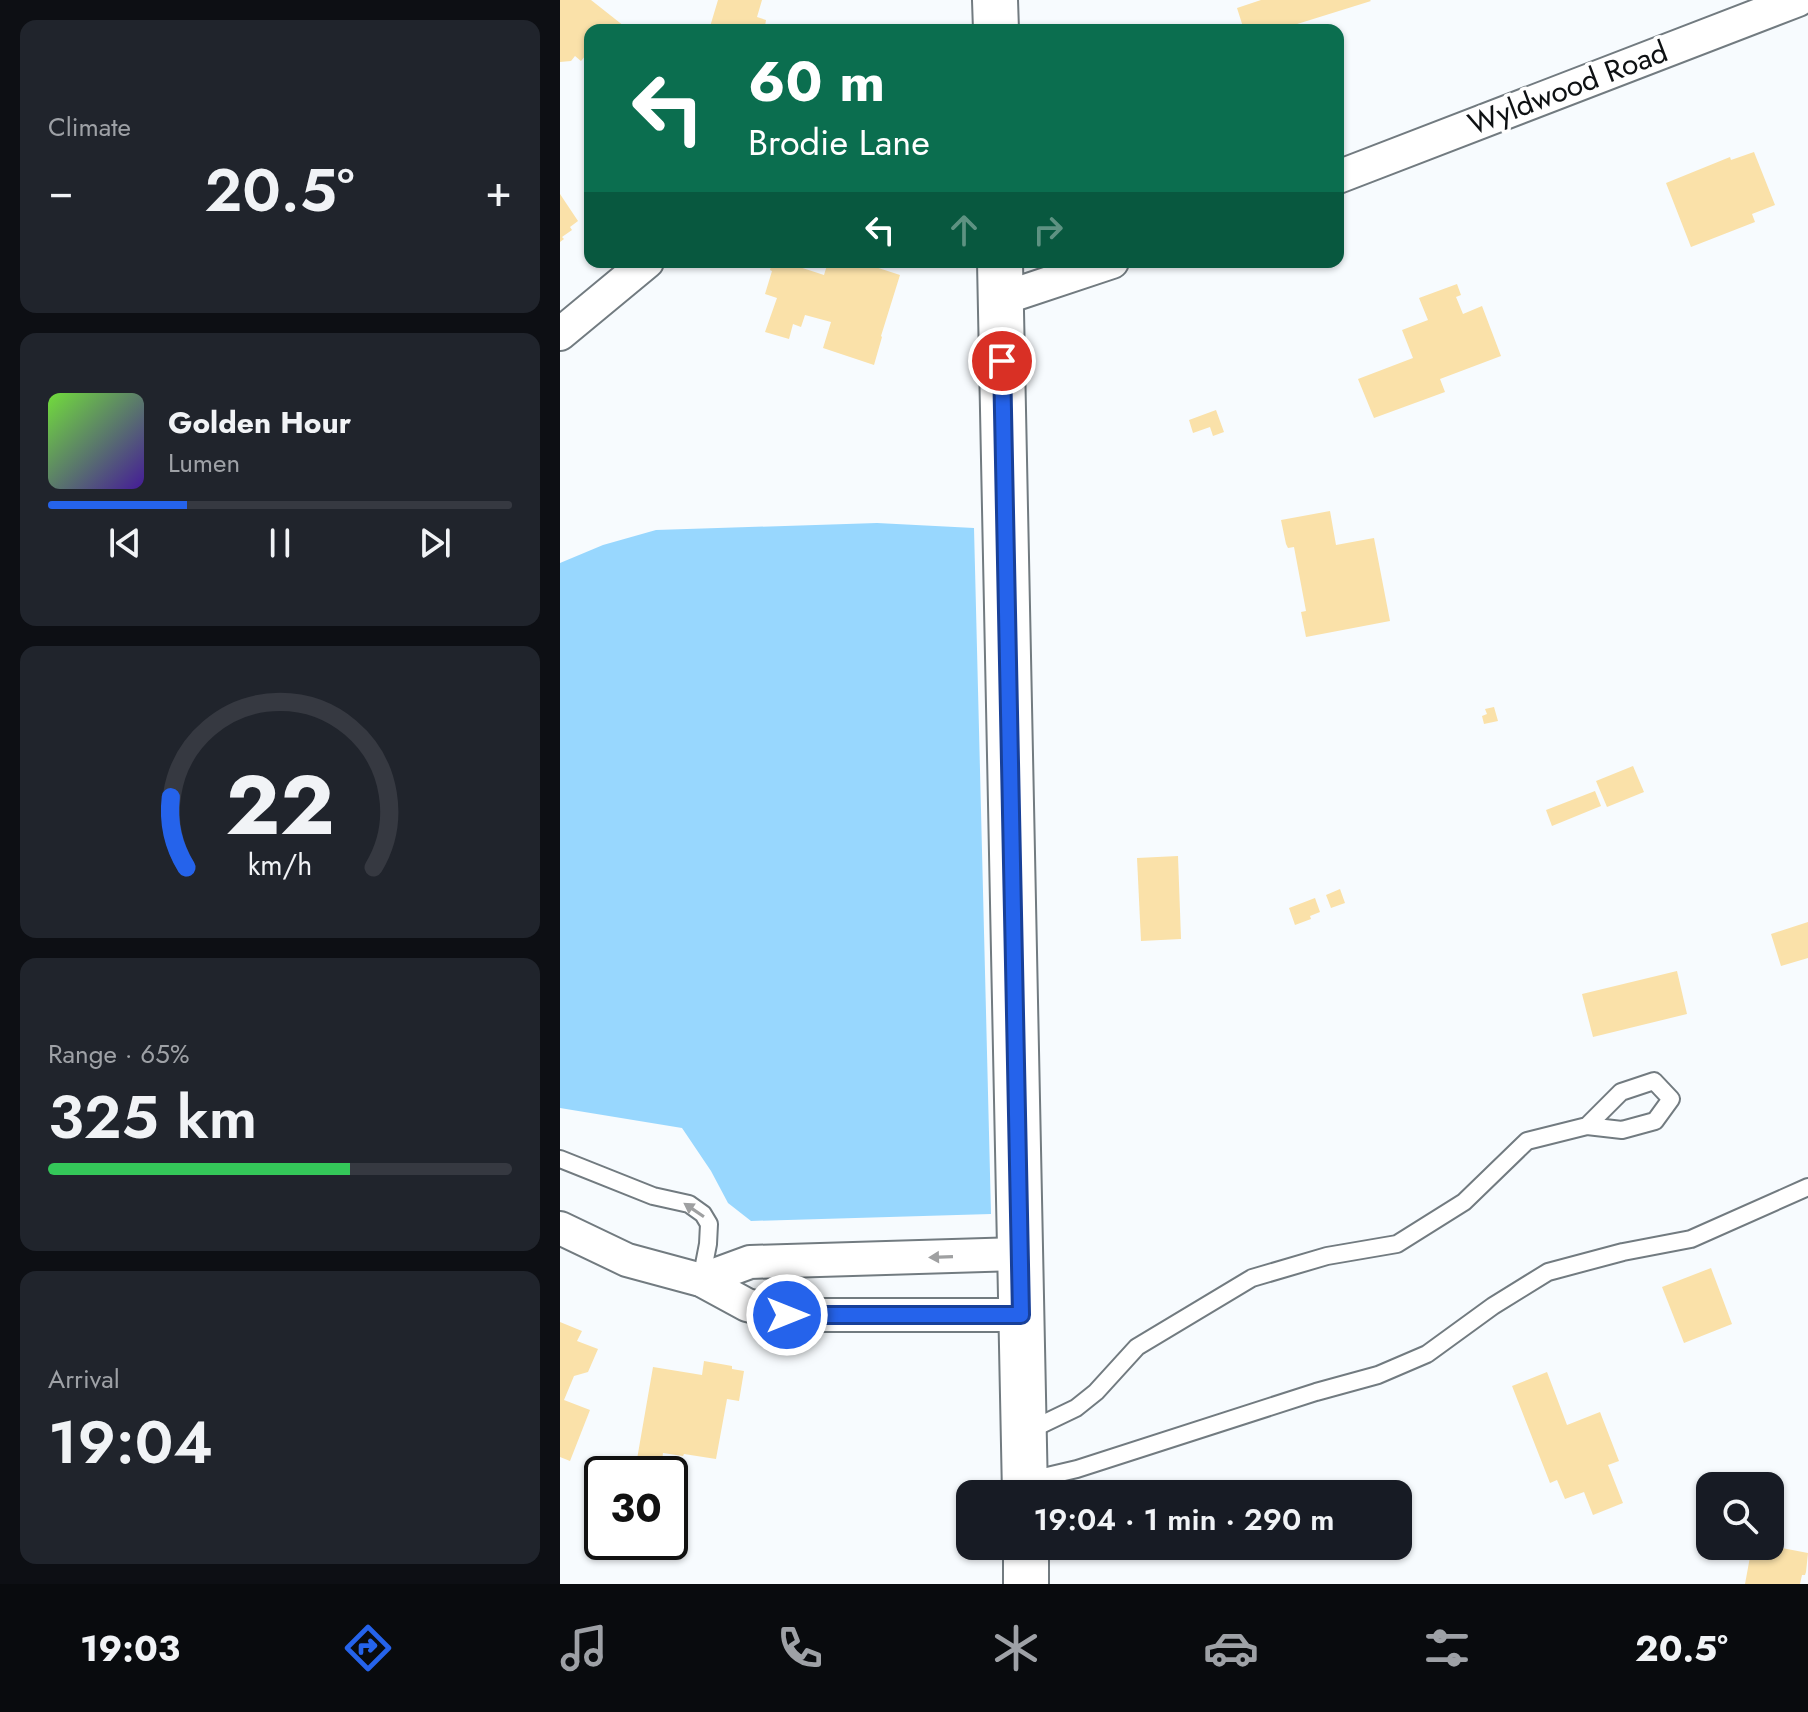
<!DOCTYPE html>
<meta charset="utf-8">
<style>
:root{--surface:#171b24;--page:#20242c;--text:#f1f3f6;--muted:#9ea1a6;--line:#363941;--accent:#2563eb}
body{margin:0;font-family:Jost,sans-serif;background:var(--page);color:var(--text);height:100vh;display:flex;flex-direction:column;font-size:30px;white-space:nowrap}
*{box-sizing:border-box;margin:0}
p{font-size:26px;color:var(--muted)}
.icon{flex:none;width:44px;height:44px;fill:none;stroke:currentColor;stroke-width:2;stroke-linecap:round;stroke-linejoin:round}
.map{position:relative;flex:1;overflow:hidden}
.drawer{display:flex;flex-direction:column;gap:20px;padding:20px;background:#0d0f14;width:560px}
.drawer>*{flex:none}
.hud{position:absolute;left:24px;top:24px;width:760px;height:244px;border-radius:16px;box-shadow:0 2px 6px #0004;background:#0b6e4f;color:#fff;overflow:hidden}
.fabs{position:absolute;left:1136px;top:1472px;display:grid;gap:16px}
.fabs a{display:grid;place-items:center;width:88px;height:88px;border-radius:16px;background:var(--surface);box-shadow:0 2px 6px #0004;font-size:40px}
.speed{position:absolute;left:24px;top:1456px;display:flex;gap:16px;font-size:40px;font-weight:700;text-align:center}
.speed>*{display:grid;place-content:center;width:104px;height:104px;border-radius:50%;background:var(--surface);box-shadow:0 2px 6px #0004;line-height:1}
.speed .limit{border:4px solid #111;border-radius:12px;background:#fff;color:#111}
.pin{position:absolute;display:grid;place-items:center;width:68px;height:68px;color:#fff;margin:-34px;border:4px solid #fff;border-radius:50%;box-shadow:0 2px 8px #0007}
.me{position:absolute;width:88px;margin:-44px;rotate:90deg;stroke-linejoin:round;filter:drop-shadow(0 0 6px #0008)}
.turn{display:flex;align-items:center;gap:28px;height:168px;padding:0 32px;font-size:36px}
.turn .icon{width:104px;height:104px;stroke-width:2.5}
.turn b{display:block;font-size:56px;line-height:68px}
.lanes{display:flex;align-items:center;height:76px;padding:0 32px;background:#0003;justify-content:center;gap:40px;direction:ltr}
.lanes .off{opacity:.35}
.big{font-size:60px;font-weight:600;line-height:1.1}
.drawer .card{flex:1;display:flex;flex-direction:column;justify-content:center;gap:12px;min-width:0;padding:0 28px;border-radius:16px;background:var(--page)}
.drawer .dial{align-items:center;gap:0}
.dial svg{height:208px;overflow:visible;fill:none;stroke:var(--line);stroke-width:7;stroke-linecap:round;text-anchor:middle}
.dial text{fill:var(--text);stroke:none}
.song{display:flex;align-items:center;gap:24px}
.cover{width:96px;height:96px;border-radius:12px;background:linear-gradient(135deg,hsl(100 70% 55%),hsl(260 70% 35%))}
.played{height:8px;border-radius:4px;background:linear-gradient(90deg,var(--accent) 30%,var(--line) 30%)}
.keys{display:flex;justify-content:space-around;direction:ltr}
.heat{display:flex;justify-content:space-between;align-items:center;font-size:44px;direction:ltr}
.charge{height:12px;border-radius:6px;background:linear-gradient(90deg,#34c759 65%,var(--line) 0)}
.trip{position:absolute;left:396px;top:1480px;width:456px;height:80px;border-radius:16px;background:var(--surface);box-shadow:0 2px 6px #0004;font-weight:600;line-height:80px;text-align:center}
.tabs{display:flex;height:128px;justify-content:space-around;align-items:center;background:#090b0e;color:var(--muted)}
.tabs .icon{width:56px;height:56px}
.tabs .on{color:var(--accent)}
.tabs b{font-size:36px;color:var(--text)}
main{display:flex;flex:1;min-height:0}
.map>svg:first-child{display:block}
.green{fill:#98d7fe}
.building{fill:#fae1a9}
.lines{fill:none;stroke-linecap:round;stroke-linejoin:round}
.lane-casing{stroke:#727b80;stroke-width:20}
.street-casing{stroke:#727b80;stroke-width:36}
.secondary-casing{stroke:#727b80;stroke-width:48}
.lane{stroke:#fff;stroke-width:16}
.street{stroke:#fff;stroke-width:32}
.secondary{stroke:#fff;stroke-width:44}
.oneway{fill:#9fa0a1}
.route-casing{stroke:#184099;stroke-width:20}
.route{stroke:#2563eb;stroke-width:14}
.labels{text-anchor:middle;stroke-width:7;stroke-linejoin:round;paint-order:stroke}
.street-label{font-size:30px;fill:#0e1113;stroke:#fff}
</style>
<main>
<section class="drawer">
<div class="card"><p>Climate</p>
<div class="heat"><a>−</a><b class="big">20.5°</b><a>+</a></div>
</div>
<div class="card">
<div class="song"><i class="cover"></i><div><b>Golden Hour</b><p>Lumen</p></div></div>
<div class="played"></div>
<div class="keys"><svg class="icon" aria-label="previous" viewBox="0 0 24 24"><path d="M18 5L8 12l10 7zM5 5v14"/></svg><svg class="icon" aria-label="pause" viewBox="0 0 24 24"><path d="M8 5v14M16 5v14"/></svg><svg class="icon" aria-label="next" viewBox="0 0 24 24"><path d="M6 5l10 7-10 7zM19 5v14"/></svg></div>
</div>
<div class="card dial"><svg viewBox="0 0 100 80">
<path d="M14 69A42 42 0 1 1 86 69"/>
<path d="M14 69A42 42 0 0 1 8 42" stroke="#2563eb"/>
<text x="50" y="56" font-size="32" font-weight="700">22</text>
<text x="50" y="72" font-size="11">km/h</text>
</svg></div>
<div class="card"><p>Range · 65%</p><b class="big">325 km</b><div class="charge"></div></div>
<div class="card"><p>Arrival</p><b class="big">19:04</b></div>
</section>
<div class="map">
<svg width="1248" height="1584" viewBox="0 0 1248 1584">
<rect width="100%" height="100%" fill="#f7fbfe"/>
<path class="green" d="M 317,523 L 414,528 L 431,1214 L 191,1221 L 168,1203 L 151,1171 L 122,1128 L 0,1108 L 0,563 L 43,545 L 96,530 Z"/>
<g class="building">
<path d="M 0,0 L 31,0 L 69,30 L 30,30 L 30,50 L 21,61 L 15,56 L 11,61 L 0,62 Z"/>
<path d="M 158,0 L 202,0 L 197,17 L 206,20 L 205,26 L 216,30 L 149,30 Z"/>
<path d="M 701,0 L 810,0 L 811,1 L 734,25 L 736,30 L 684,30 L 677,8 Z"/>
<path d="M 1194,152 L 1215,205 L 1192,214 L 1195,222 L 1131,247 L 1106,183 L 1170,157 L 1171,160 Z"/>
<path d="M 0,194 L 18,221 L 10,227 L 12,230 L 2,237 L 4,239 L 0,242 Z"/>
<path d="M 212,262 L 224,262 L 264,275 L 268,262 L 300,262 L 340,275 L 321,336 L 322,337 L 314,365 L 263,348 L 271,322 L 245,315 L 241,327 L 233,324 L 229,339 L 205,332 L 217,298 L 205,294 L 212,271 L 210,270 Z"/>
<path d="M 897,284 L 901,295 L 896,297 L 903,314 L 922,306 L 941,356 L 880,379 L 885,392 L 814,418 L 798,379 L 853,358 L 842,330 L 868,320 L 859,298 Z"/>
<path d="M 656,410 L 664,432 L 653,436 L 650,427 L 633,433 L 629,420 Z"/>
<path d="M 770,511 L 776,545 L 814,538 L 830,621 L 746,637 L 741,612 L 746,611 L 734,547 L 728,548 L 726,544 L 721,520 Z"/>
<path d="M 934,707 L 938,721 L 924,724 L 922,716 L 927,714 L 925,709 Z"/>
<path d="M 1073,766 L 1084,792 L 1047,807 L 1036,781 Z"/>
<path d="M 1035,791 L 1041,806 L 992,826 L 986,810 Z"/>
<path d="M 618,856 L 621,939 L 581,941 L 577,858 Z"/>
<path d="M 780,889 L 785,903 L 771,908 L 766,895 Z"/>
<path d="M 755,898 L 760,912 L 750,916 L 751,919 L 735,925 L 729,908 Z"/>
<path d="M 1248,922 L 1248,958 L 1221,966 L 1211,934 Z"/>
<path d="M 1117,971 L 1127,1014 L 1033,1037 L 1022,994 Z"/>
<path d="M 1151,1268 L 1172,1324 L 1124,1343 L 1102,1287 Z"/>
<path d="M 0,1322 L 22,1331 L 17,1341 L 38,1349 L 28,1372 L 14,1376 L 4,1400 L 30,1410 L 10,1461 L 0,1457 Z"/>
<path d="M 144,1361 L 172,1366 L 172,1369 L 184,1371 L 179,1401 L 167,1399 L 156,1459 L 124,1454 L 123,1456 L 103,1453 L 101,1469 L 76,1465 L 93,1367 L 142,1375 Z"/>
<path d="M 987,1372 L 1007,1425 L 1040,1412 L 1059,1461 L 1048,1465 L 1063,1503 L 1033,1515 L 1024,1492 L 1005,1499 L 997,1480 L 990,1483 L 952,1386 Z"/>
<path d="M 1192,1546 L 1211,1546 L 1248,1553 L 1246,1572 L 1245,1575 L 1242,1575 L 1240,1584 L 1185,1584 Z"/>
</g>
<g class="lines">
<g class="lane-casing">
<g id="lane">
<path d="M 0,1159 L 93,1196 L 129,1204 L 143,1214 L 149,1224 L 148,1244 L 141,1280"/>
<path d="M 466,1432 L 516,1408 L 536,1392 L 577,1347 L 692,1278 L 767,1256 L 837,1244 L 904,1202 L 967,1141 L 1027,1126 L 1062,1130 L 1095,1121 L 1111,1099 L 1094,1081 L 1061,1092 L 1027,1126"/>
<path d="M 466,1481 L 517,1469 L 756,1392 L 818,1375 L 867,1354 L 933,1306 L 988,1272 L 1063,1252 L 1131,1239 L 1248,1187"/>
</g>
</g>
<g class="street-casing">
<g id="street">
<path d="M 778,177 L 1238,0"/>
<path d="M 441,299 L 552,262"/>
<path d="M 0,334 L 87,262"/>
<path d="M 0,1228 L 67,1260 L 141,1280 L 187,1305 L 227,1315 L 461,1315"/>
<path d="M 141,1280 L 190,1262 L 459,1254"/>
</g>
</g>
<g class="secondary-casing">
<g id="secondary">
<path d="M 435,0 L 436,30"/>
<path d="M 440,262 L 465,1494"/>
<path d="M 466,1546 L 466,1584"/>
</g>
</g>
<use href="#lane" class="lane"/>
<use href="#street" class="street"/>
<use href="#secondary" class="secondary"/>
</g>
<defs><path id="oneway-solid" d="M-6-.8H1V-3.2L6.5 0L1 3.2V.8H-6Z" transform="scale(2)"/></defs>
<g class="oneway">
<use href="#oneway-solid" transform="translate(134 1210) rotate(-146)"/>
<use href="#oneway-solid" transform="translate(381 1257) rotate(178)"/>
</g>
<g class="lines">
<g class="route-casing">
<path id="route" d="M 227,1315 L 461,1315 L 442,361"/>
</g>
<use href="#route" class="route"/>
</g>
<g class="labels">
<g class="street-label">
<text transform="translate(1008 88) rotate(-21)" y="10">Wyldwood Road</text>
</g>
</g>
</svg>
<div class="fabs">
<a><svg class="icon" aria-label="search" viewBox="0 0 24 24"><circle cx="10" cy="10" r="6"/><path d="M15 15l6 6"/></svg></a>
</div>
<div class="speed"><div class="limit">30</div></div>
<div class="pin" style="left:442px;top:361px;background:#d93025"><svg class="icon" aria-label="arrive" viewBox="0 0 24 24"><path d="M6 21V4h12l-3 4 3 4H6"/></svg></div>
<svg class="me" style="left:227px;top:1315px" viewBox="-20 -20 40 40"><circle r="17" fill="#2563eb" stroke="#fff" stroke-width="3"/><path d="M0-11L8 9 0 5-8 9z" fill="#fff"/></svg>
<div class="trip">19:04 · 1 min · 290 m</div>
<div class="hud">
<div class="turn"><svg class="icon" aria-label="left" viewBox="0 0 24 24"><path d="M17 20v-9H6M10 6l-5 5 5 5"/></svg><div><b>60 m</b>Brodie Lane</div></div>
<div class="lanes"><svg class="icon" aria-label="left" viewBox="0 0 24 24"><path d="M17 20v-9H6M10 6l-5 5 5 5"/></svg><svg class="icon off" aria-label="ahead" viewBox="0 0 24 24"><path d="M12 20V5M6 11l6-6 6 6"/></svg><svg class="icon off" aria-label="right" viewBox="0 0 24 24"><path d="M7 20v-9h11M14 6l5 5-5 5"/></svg></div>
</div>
</div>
</main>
<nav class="tabs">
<b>19:03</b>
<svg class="icon on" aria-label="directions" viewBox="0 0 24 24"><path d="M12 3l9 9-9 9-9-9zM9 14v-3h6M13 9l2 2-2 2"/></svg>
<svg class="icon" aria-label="music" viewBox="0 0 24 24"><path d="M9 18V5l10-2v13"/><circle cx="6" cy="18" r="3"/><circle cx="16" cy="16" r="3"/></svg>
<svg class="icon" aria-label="phone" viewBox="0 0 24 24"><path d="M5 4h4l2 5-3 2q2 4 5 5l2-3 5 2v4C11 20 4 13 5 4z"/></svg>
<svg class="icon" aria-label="climate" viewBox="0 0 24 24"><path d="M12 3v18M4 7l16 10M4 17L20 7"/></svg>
<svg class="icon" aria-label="car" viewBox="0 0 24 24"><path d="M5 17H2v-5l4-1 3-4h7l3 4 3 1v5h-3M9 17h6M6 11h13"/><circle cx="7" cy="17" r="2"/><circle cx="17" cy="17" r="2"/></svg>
<svg class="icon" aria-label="filters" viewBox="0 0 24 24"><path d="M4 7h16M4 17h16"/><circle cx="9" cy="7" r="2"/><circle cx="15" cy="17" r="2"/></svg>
<b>20.5°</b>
</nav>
